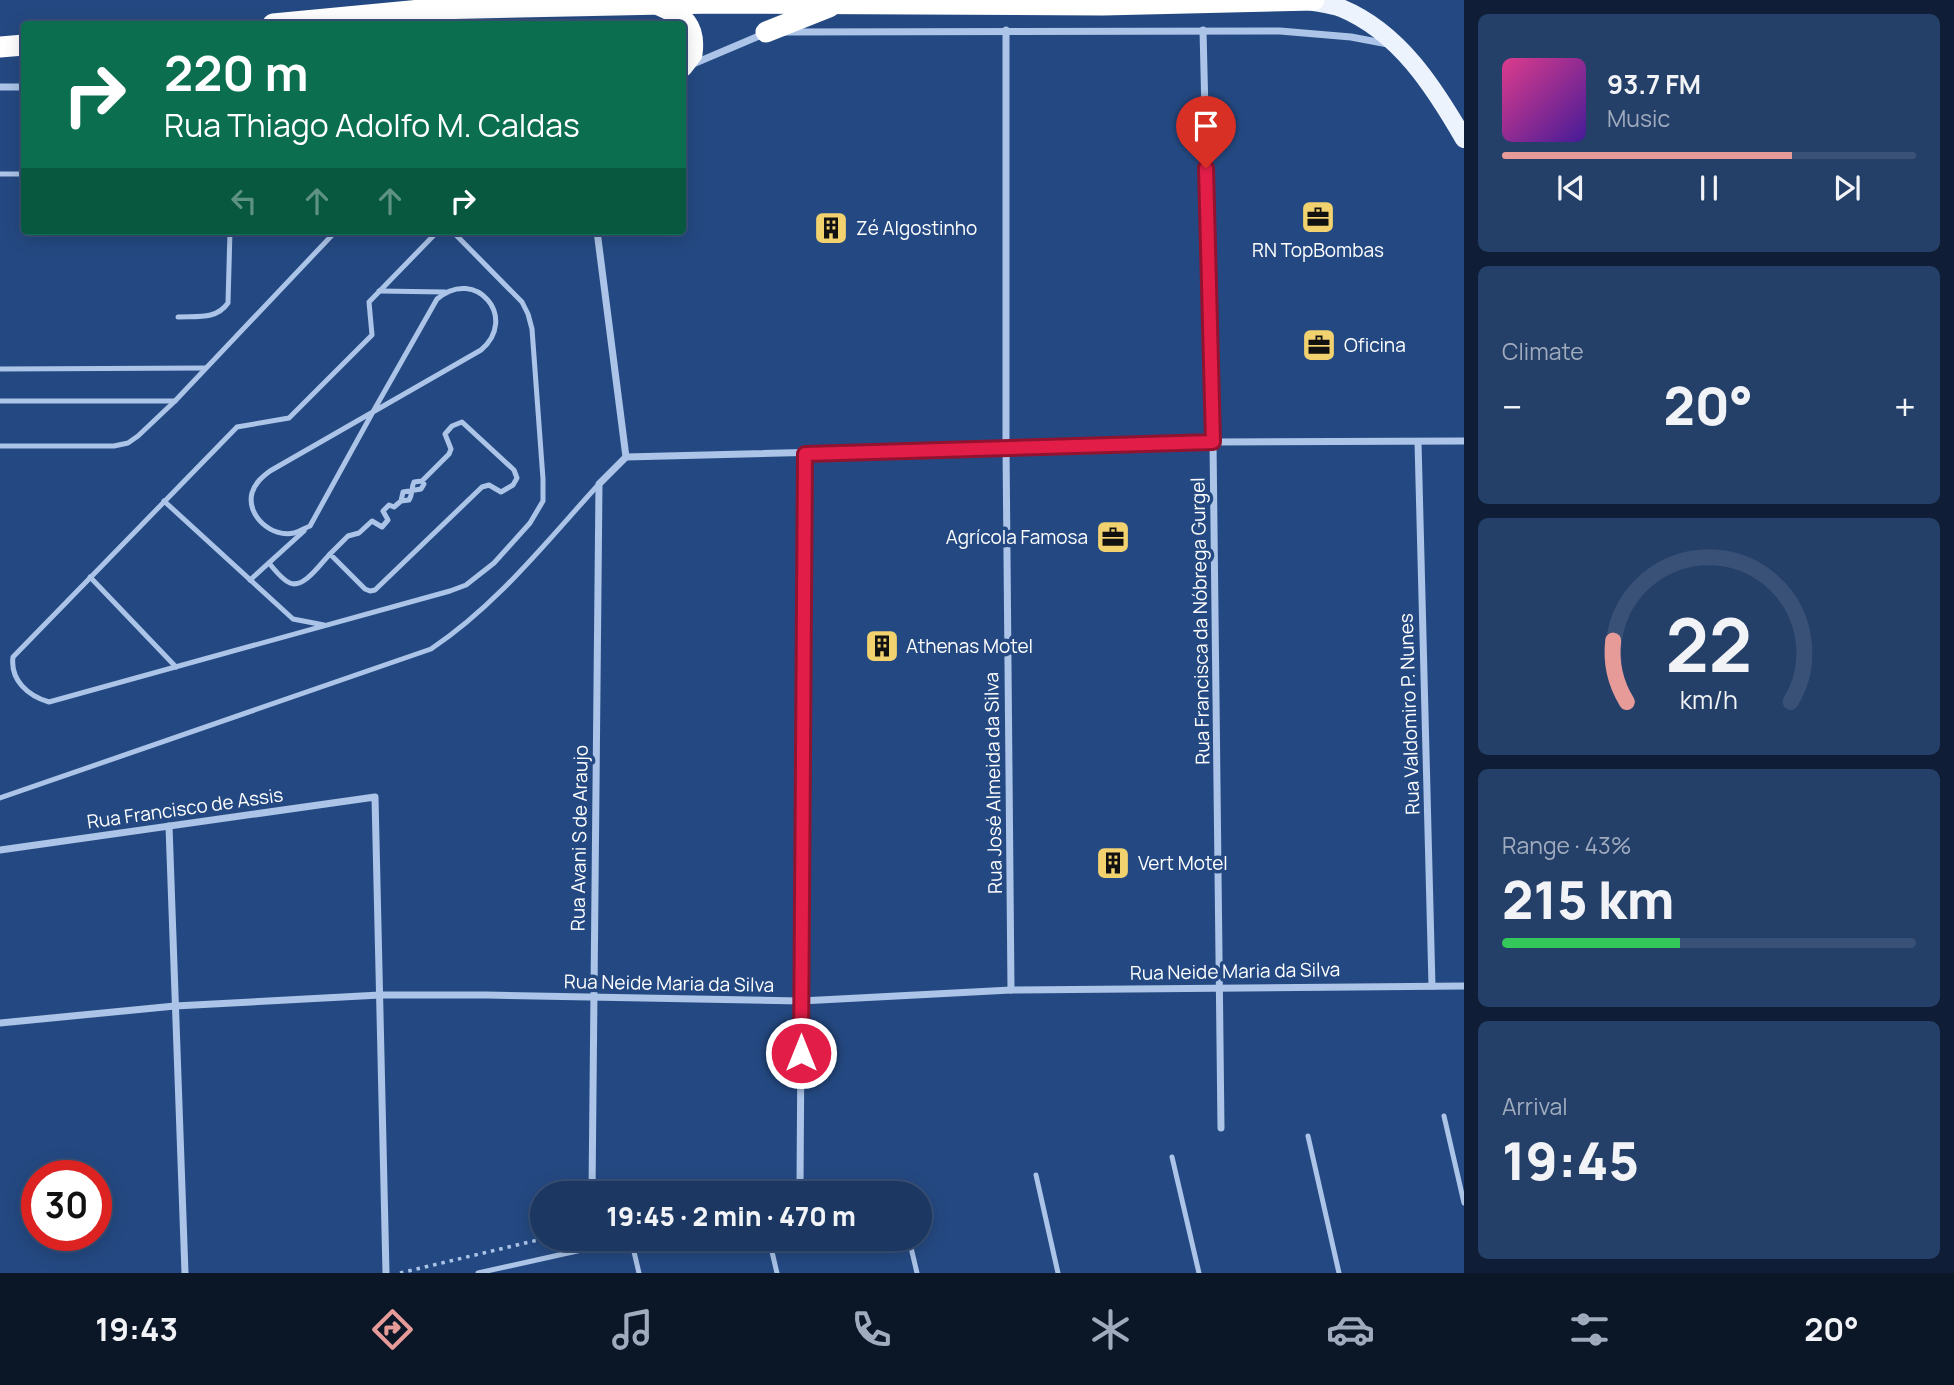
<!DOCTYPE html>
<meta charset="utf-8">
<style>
:root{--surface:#1b3762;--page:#243f68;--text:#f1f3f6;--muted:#a0acbe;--line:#395177;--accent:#e69b98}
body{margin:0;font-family:Manrope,sans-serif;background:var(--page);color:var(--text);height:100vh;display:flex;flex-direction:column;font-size:26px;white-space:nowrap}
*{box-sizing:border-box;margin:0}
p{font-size:23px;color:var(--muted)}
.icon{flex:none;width:38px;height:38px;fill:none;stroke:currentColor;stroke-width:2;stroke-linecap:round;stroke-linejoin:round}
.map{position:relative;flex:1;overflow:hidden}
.side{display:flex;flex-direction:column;gap:14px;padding:14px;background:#0f1e36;width:490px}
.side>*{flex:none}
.banner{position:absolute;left:21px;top:21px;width:665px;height:214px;border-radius:7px;box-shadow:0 4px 18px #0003,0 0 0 2px var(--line);background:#0b6e4f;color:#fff;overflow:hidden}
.speed{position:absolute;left:21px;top:1160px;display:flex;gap:14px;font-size:35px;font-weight:700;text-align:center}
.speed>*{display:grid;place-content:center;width:91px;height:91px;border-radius:50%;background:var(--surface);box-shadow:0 4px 18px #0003,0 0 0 2px var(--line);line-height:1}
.speed .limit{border:10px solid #d22;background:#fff;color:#111}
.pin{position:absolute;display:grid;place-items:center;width:60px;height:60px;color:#fff;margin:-72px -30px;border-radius:50% 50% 50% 0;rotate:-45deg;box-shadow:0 0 7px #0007}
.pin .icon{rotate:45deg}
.me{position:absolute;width:77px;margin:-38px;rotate:0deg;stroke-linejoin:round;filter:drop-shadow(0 0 5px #0008)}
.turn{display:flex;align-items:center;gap:24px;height:147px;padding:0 28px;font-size:32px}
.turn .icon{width:91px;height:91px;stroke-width:2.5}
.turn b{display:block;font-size:49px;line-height:60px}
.lanes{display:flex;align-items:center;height:66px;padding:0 28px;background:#0003;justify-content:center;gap:35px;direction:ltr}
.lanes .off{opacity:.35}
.big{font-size:52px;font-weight:800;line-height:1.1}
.side .widget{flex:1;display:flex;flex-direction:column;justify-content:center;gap:10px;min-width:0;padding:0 24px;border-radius:10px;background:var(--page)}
.side .dial{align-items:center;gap:0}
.dial svg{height:182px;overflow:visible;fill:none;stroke:var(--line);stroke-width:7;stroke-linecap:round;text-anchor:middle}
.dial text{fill:var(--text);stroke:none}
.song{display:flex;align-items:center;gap:21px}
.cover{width:84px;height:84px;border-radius:10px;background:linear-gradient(135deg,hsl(330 70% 55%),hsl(260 70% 35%))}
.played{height:7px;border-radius:4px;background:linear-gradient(90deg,var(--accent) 70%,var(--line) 70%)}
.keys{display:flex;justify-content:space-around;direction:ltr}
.heat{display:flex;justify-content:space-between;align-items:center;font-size:38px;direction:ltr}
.charge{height:10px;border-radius:5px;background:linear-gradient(90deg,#34c759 43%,var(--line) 0)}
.trip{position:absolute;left:530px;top:1181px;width:402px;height:70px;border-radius:35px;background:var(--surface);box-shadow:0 4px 18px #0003,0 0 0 2px var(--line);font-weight:800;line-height:70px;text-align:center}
.tab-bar{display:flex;height:112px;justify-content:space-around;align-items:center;background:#0b1627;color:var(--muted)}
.tab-bar .icon{width:49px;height:49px}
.tab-bar .on{color:var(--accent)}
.tab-bar b{font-size:32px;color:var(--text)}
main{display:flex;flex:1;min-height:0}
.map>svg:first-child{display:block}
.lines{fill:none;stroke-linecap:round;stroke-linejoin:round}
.path{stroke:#abc4e7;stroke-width:3.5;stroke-dasharray:3.5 5;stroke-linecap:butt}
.lane{stroke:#abc4e7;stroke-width:5}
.street{stroke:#abc4e7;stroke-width:7}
.primary{stroke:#edf3fd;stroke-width:18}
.highway{stroke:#fff;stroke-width:21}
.route-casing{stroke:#92132f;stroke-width:18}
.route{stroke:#e11d48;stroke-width:12}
.labels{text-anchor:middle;stroke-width:7;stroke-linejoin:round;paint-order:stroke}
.poi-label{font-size:19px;fill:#fff;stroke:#244982;text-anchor:start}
.street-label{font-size:19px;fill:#fff;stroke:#244982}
</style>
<main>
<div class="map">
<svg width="1464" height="1273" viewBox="0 0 1464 1273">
<rect width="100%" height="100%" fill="#244982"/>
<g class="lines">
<path class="path" d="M 400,1273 L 542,1239"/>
<g class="lane">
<path d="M 0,174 L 24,174"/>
<path d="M 438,231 L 369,302 L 372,335 L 289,418 L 237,427 L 13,657 C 10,680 28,696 49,702 L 450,591 L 466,585 L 494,563 L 530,523 L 543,501 L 543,479 L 532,329 L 528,314 L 522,302 L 452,231"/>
<path d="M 379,291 L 445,292"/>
<path d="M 178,317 C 197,316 216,320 228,303 L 230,231"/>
<path d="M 0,369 L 206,368"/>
<path d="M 0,401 L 175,401"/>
<path d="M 374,410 L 437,299 C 476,266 519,318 481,350 L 270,471 C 262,477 255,483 252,493 C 246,516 272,538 294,533 C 299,532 305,528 310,526 L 374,410"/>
<path d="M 0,446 L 114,446 L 128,443 L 138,436 L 175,401 L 336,231"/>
<path d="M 164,501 L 293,619 L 324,625"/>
<path d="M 401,501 L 403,492 L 421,489 L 424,484 L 422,481 L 414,482 C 411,488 413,494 409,500 L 401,501 L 394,507 L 389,505 L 383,511 L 388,520 L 382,527 L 372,521 L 359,533 L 348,536 L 330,554 L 365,589 L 370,591 L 375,590 L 482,487 L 489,485 L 501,492 L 513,485 L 517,478 L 514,470 L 462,422 L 452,426 L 445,434 L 451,449 L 449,454 L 422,481"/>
<path d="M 269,563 C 274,569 282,580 290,583 C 304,589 321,563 330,554"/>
<path d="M 90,577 L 176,667"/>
<path d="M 250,580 L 304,531"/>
<path d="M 0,798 L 431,649 C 497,605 546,542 599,484"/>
<path d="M 1444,1116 L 1464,1203"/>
<path d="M 1308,1136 L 1339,1273"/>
<path d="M 1172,1157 L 1199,1273"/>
<path d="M 1036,1175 L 1058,1273"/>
<path d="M 631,1239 L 639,1273"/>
<path d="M 769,1239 L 777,1273"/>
<path d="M 909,1239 L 917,1273"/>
<path d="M 478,1273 L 631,1239"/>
</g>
<g class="street">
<path d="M 1006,30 L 1006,446 L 1011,990"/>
<path d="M 1203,30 L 1213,442 L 1221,1128"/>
<path d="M 785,32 L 1280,31 L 1351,37 L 1388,44"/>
<path d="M 693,64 L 766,33"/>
<path d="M 0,87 L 24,87"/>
<path d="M 597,231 L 626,457"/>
<path d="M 1418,442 L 1432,986"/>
<path d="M 626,457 L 1213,442 L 1464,441"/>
<path d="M 169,826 L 185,1273"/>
<path d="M 0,850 L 375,797 L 386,1273"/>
<path d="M 0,1023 L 175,1006 L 380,995 L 487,995 L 801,1001 L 1011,990 L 1464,986"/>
<path d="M 800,1185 L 805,454"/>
<path d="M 592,1194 L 599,484 L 626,457"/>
</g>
<path class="primary" d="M 1304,0 C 1316,3 1330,4 1341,8 C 1399,32 1434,87 1464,139"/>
<g class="highway">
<path d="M 659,5 C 683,15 696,26 692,54 L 682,67"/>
<path d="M 273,24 L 431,9 L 714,3 L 1103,5 L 1314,0"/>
<path d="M 766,32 L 829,7"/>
<path d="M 0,47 L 24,45"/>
</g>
</g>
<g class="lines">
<g class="route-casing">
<path id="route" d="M 801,1053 L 805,454 L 1213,442 L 1206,168"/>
</g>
<use href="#route" class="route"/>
</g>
<defs>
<g id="office-square" transform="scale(1.75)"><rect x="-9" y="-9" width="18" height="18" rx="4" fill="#f2d16f" stroke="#244982"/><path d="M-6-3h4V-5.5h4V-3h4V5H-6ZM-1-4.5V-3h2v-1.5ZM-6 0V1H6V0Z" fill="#111"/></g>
<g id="building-square" transform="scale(1.75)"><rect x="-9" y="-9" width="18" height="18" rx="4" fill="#f2d16f" stroke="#244982"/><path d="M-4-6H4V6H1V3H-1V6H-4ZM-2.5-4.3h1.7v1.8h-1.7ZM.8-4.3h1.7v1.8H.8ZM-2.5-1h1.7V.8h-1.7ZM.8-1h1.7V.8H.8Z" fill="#111"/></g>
</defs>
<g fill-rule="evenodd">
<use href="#office-square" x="1318" y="217"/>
<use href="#building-square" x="831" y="228"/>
<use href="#office-square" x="1319" y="345"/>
<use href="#office-square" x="1113" y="537"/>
<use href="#building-square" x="882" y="646"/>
<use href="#building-square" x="1113" y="863"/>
</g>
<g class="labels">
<g class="poi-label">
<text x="856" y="235">Zé Algostinho</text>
<text x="1318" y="257" text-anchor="middle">RN TopBombas</text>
<text x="1344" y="352">Oficina</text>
<text x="1088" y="544" text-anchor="end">Agrícola Famosa</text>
<text x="906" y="653">Athenas Motel</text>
<text x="1138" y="870">Vert Motel</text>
</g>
<g class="street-label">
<text transform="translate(1200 621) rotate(-91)" y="7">Rua Francisca da Nóbrega Gurgel</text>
<text transform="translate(1409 714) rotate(-92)" y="7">Rua Valdomiro P. Nunes</text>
<text transform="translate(993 783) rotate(-91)" y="7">Rua José Almeida da Silva</text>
<text transform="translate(185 808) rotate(-8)" y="7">Rua Francisco de Assis</text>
<text transform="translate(579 838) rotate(-89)" y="7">Rua Avani S de Araujo</text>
<text transform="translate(1235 971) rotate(-1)" y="7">Rua Neide Maria da Silva</text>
<text transform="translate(669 983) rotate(1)" y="7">Rua Neide Maria da Silva</text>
</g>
</g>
</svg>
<div class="speed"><div class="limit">30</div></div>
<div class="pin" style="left:1206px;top:168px;background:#d93025"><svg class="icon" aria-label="arrive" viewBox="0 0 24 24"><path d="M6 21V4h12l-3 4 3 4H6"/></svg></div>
<svg class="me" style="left:801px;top:1053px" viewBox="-20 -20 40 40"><circle r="17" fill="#e11d48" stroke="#fff" stroke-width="3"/><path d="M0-11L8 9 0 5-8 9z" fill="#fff"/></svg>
<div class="trip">19:45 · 2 min · 470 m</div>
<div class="banner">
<div class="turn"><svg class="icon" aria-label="right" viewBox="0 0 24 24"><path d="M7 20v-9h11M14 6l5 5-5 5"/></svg><div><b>220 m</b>Rua Thiago Adolfo M. Caldas</div></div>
<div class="lanes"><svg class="icon off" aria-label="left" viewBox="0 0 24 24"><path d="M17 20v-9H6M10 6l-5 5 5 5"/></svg><svg class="icon off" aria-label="ahead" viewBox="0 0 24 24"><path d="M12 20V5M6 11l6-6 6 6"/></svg><svg class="icon off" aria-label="ahead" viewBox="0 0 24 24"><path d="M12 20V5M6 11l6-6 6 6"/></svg><svg class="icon" aria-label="right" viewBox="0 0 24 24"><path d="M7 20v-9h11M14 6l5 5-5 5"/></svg></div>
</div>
</div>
<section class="side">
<div class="widget">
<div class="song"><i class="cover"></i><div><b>93.7 FM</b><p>Music</p></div></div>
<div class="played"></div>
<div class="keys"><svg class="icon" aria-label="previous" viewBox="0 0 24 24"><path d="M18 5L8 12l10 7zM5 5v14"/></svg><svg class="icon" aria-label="pause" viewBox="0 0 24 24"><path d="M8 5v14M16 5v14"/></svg><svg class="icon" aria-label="next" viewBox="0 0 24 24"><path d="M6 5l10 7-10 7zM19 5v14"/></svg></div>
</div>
<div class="widget"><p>Climate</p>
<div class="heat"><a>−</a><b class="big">20°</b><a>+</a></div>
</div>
<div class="widget dial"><svg viewBox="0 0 100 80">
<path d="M14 69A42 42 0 1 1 86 69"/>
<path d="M14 69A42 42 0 0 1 8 42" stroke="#e69b98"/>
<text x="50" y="56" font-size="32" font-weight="700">22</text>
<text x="50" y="72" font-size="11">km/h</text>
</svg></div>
<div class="widget"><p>Range · 43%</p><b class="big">215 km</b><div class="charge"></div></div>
<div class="widget"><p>Arrival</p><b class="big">19:45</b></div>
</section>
</main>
<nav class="tab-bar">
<b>19:43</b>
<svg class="icon on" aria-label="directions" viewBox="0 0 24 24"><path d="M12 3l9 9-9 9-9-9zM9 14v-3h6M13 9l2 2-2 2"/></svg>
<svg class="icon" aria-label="music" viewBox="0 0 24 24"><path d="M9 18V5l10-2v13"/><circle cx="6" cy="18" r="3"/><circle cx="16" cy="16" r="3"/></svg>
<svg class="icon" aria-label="phone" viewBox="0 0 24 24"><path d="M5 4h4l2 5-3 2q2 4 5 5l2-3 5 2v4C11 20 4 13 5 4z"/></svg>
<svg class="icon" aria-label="climate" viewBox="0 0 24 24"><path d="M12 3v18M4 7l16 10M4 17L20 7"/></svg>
<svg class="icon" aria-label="car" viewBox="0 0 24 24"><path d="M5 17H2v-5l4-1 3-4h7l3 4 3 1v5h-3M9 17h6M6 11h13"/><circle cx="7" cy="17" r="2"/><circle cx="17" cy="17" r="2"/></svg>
<svg class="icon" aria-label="filters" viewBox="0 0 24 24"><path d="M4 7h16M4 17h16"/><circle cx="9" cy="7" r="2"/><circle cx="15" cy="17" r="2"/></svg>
<b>20°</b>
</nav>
